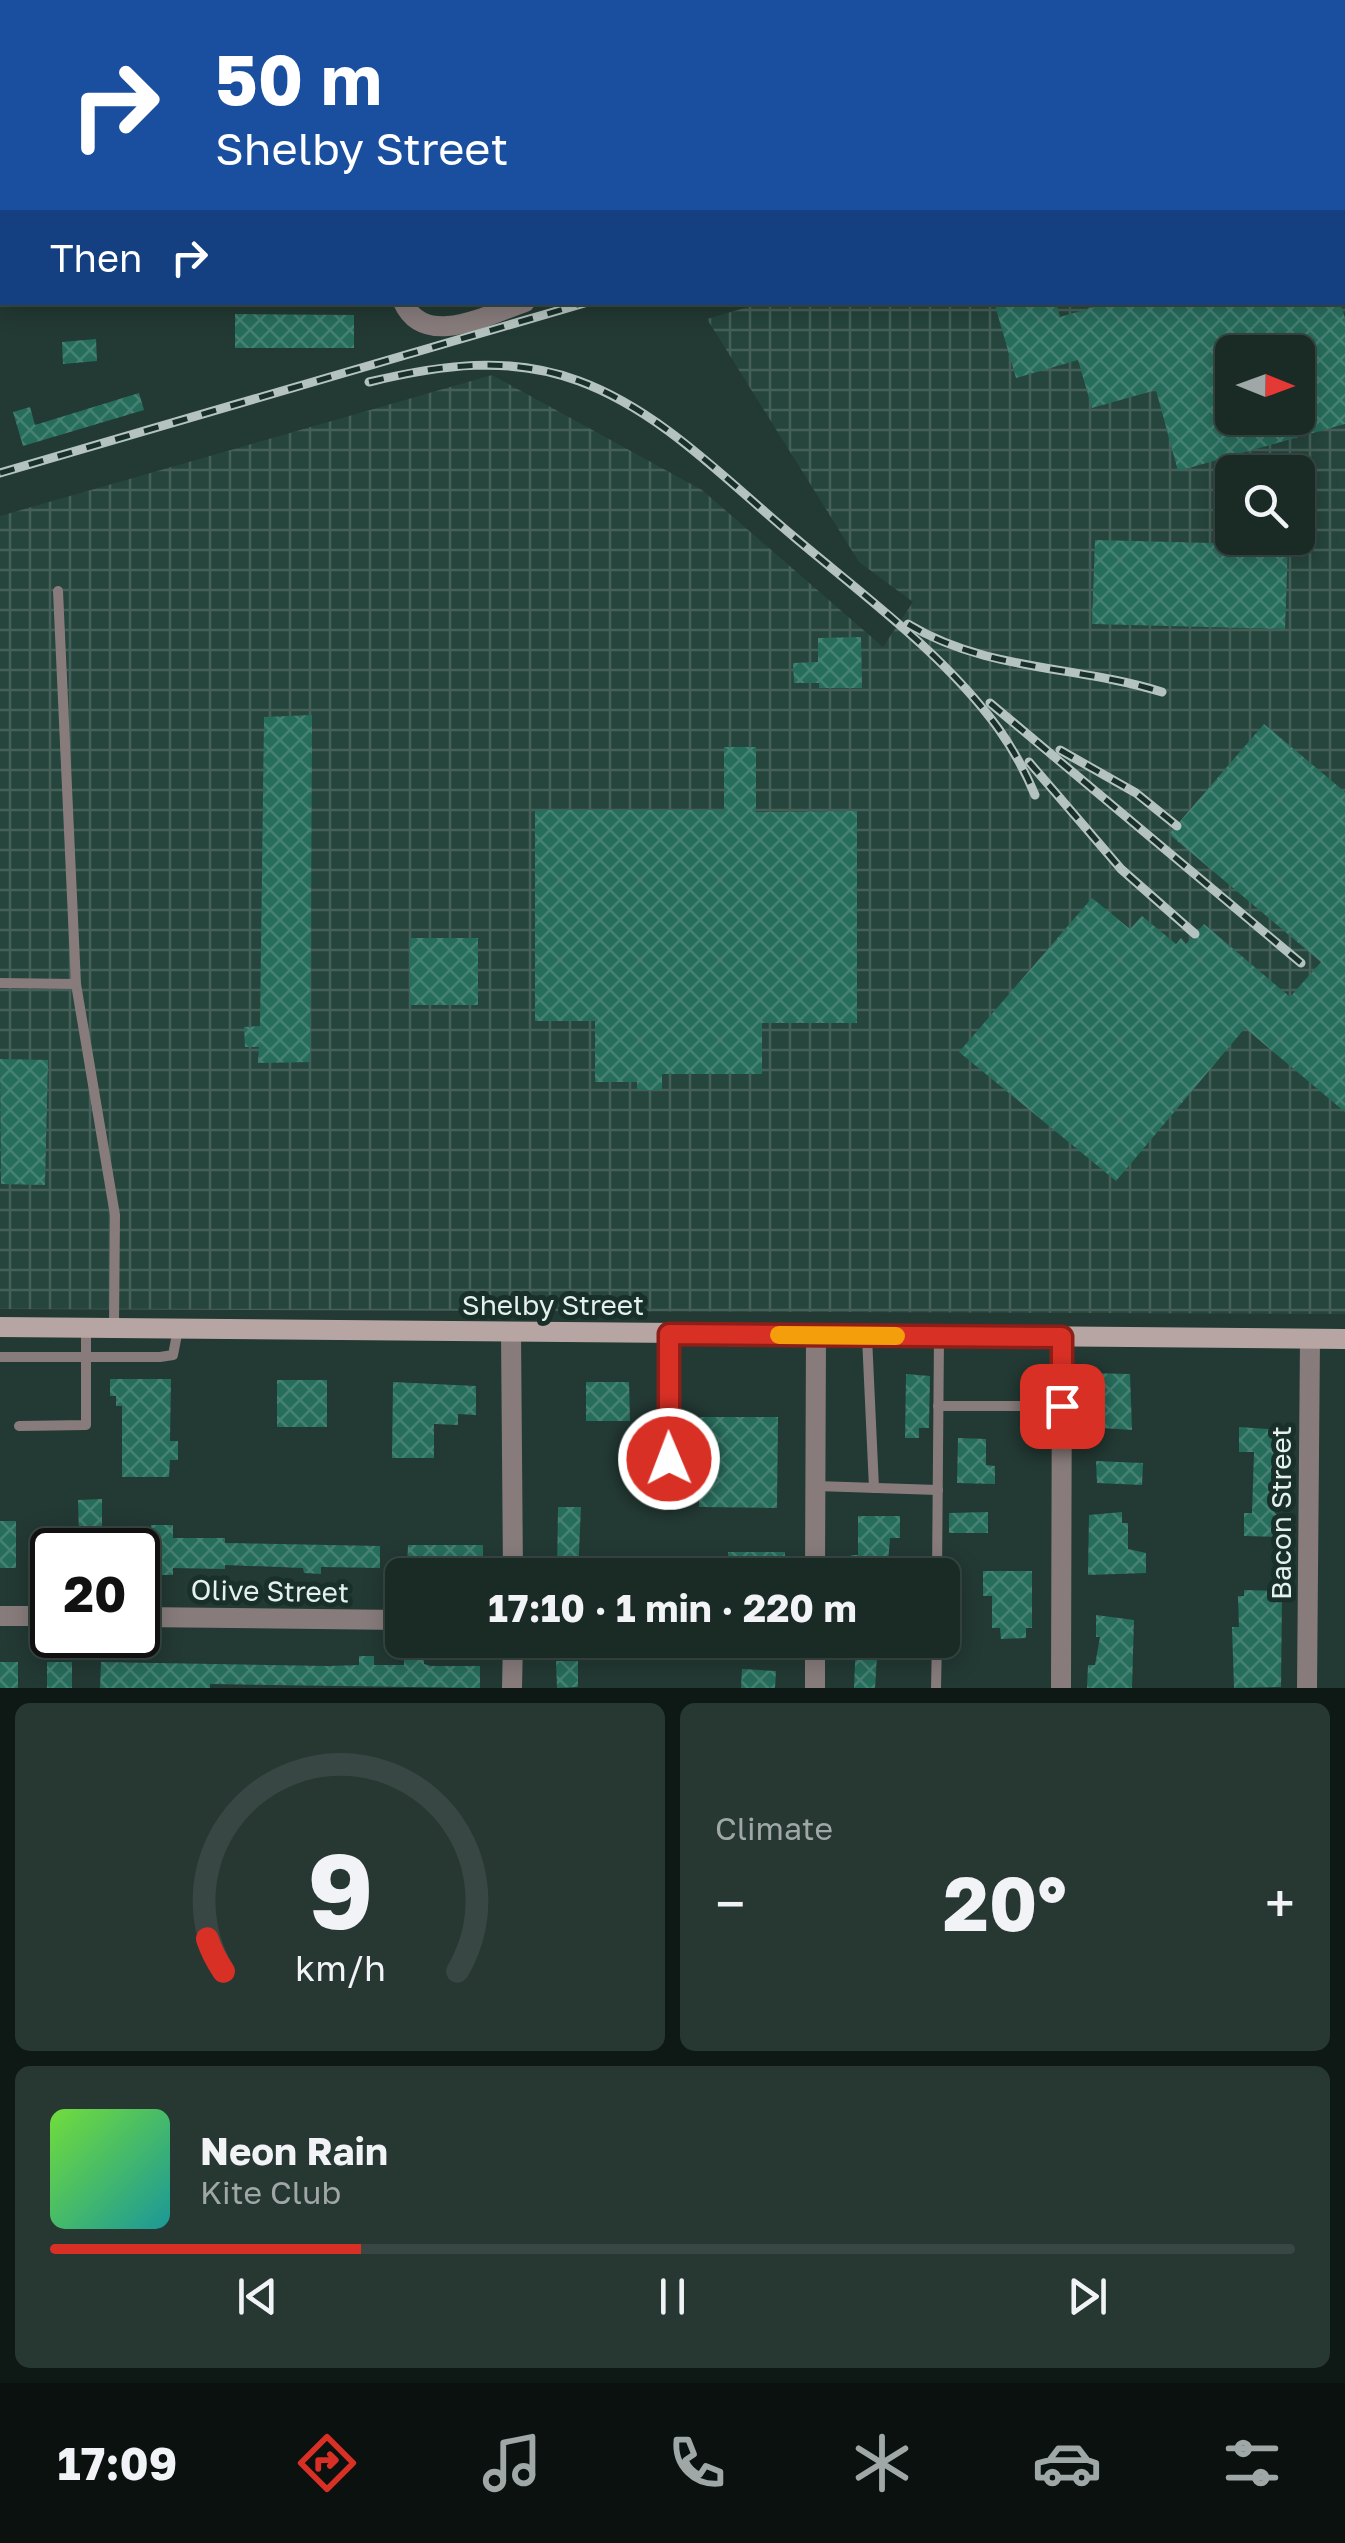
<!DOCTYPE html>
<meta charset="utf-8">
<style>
:root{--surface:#1a2b26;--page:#273732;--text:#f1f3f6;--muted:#9fa7a7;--line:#384743;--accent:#d93025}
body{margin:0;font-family:"Golos Text",sans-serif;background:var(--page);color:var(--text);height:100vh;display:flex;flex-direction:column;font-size:38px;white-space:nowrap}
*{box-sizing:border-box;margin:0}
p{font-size:32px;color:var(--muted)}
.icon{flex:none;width:55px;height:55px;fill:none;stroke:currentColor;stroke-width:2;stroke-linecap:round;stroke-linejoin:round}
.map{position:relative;height:1688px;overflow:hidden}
.side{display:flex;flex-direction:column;gap:15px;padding:15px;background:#0e1815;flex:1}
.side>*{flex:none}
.banner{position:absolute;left:0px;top:0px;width:1345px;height:305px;box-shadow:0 5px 25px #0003,0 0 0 2px var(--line);background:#1a4fa0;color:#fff;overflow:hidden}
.needle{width:65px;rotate:91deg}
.buttons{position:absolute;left:1215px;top:335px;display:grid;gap:20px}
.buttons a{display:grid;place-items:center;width:100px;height:100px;border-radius:15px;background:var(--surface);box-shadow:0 5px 25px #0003,0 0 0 2px var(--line);font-size:50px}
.speed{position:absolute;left:30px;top:1528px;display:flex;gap:20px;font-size:50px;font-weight:700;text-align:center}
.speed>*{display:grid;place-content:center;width:130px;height:130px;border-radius:50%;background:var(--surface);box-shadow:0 5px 25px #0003,0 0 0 2px var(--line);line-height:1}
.speed .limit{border:5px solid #111;border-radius:15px;background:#fff;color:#111}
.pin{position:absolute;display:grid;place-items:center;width:85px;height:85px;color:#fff;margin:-42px;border-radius:20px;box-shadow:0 5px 15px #0006}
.me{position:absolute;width:110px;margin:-55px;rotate:359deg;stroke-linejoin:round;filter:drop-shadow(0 0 8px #0008)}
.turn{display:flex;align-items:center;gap:35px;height:210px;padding:0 50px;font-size:45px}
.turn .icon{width:130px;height:130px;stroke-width:2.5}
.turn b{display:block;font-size:70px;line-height:85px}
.then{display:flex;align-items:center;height:95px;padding:0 50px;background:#0003;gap:20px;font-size:38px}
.big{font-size:75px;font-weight:700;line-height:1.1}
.side .card{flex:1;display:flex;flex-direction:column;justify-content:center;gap:15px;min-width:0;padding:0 35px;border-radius:15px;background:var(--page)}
.side .dial{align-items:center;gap:0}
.dial svg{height:260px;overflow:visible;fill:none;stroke:var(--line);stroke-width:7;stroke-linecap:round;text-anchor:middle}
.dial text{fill:var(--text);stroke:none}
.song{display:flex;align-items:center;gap:30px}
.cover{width:120px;height:120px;border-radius:15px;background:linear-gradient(135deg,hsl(100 70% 55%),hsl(180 70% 35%))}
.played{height:10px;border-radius:5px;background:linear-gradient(90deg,var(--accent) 25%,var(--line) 25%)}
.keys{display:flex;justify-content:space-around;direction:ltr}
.heat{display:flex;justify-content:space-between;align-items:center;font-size:55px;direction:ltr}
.side .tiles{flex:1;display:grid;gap:15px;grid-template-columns:1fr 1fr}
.card:last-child{grid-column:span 2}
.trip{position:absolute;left:385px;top:1558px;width:575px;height:100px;border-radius:15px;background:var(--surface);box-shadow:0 5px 25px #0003,0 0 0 2px var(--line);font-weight:700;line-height:100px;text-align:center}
.dock{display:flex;height:160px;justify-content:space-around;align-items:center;background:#0a110f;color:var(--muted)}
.dock .icon{width:70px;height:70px}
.dock .on{color:var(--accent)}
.dock b{font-size:45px;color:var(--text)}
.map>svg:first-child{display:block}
.industrial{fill:url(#industrial-grid);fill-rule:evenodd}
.building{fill:url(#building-cross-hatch);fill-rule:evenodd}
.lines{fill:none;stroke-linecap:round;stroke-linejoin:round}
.lane{stroke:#877c7b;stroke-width:10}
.street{stroke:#877c7b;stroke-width:20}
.secondary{stroke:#b6a5a3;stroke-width:20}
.rail-casing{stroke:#b4c3bf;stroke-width:9}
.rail{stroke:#192f29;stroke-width:5;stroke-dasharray:15;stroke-linecap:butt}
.route-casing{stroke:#8d1f18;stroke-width:25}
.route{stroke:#d93025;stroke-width:18}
.slow{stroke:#f59e0b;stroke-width:18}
.labels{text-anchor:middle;stroke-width:10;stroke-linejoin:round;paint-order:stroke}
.street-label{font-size:28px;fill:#e4f1ed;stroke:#192f29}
</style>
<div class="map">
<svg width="1345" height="1688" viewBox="0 0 1345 1688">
<defs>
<pattern id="industrial-grid" width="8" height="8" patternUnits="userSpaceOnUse" patternTransform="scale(2.5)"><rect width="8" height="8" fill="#26453c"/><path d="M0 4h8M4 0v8" fill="none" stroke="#456058"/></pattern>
<pattern id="building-cross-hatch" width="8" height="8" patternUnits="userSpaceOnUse" patternTransform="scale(2.5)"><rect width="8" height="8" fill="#276d5c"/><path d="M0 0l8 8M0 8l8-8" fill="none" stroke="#468274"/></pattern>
</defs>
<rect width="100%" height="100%" fill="#233933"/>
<path class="industrial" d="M 1345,132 L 1345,1314 L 0,1309 L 0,516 L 492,375 L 702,490 L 883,647 L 913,602 L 859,562 L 707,319 L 765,302 L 1342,302 ZM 1232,352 L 1298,352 L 1298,418 L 1232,418 ZM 1232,472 L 1298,472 L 1298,538 L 1232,538 Z"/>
<g class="building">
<path d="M 994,302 L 1056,302 L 1060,317 L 1111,302 L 1340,302 L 1345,318 L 1345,424 L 1178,471 L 1156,390 L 1092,408 L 1078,360 L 1016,378 ZM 1232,352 L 1298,352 L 1298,418 L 1232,418 Z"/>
<path d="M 235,314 L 354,315 L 354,348 L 235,348 Z"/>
<path d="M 96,339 L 97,361 L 63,364 L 62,342 Z"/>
<path d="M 139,393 L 144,410 L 23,446 L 13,412 L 30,407 L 35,425 Z"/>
<path d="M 1095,540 L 1288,545 L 1285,629 L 1092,624 Z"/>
<path d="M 861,637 L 862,688 L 819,688 L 819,683 L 794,683 L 793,663 L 818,662 L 818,638 Z"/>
<path d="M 312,715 L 310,1062 L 258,1063 L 259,1047 L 245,1047 L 244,1027 L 260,1026 L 264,717 Z"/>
<path d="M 1264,724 L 1345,792 L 1345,1112 L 1245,1028 L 1116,1181 L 959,1052 L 1092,898 L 1130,929 L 1142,916 L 1176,944 L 1181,938 L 1186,944 L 1204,924 L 1290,997 L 1321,962 L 1169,834 Z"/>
<path d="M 724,747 L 756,747 L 756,812 L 857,811 L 857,1023 L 762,1023 L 762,1074 L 662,1074 L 662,1090 L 637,1090 L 637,1082 L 595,1082 L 595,1021 L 535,1021 L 535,810 L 724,810 Z"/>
<rect x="410" y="938" width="68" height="67"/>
<path d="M 0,1059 L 48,1060 L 45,1185 L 1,1184 Z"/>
<path d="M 1088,1373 L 1130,1374 L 1132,1430 L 1088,1427 Z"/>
<path d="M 906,1374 L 930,1376 L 929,1428 L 919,1428 L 919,1438 L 905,1438 Z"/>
<path d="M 110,1379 L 171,1379 L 170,1441 L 178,1441 L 178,1460 L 170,1460 L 169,1477 L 122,1477 L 122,1406 L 116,1406 L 116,1396 L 110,1396 Z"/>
<rect x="277" y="1380" width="50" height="47"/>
<path d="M 393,1382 L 476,1386 L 476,1415 L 458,1414 L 458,1425 L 434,1424 L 434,1458 L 392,1458 Z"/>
<path d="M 586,1382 L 629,1382 L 630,1421 L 586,1421 Z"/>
<path d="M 700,1417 L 778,1417 L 777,1508 L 699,1507 Z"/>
<path d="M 1239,1427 L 1284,1430 L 1284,1450 L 1276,1452 L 1275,1513 L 1284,1518 L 1284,1534 L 1278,1537 L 1244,1536 L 1244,1513 L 1252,1513 L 1254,1452 L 1239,1452 Z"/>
<path d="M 958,1438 L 986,1439 L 986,1465 L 995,1466 L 995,1484 L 957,1483 Z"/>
<path d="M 1096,1461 L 1143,1463 L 1142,1485 L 1097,1483 Z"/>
<path d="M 102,1499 L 102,1529 L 121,1529 L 122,1550 L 45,1550 L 45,1534 L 79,1534 L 78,1500 Z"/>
<path d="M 558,1507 L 581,1507 L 578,1575 L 557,1575 Z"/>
<path d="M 988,1512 L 988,1533 L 949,1533 L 949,1513 Z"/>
<path d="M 1122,1512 L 1122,1523 L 1128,1523 L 1128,1549 L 1146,1553 L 1146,1573 L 1088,1575 L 1089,1515 Z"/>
<path d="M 858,1516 L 900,1516 L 900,1538 L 890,1538 L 887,1575 L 851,1575 L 851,1555 L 858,1555 Z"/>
<rect x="0" y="1521" width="16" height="47"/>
<path d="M 151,1525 L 173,1525 L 173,1538 L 225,1538 L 225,1543 L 380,1546 L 380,1568 L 321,1567 L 321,1574 L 304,1573 L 303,1568 L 225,1565 L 225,1569 L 173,1568 L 173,1575 L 158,1575 L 158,1567 L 149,1567 Z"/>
<path d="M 408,1545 L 483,1545 L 483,1569 L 474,1569 L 474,1575 L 458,1575 L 458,1568 L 407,1568 Z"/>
<path d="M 728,1552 L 785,1552 L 785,1575 L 729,1575 Z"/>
<path d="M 983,1571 L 1032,1571 L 1032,1628 L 1026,1628 L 1026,1638 L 1001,1639 L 1000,1628 L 992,1628 L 992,1596 L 983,1596 Z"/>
<path d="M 1244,1590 L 1282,1591 L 1281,1687 L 1234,1688 L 1232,1627 L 1239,1627 L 1238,1596 L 1244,1596 Z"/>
<path d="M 1096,1615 L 1134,1620 L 1132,1688 L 1087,1688 L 1088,1665 L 1095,1665 L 1100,1637 L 1096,1637 Z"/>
<path d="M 727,1640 L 754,1640 L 753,1657 L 726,1656 Z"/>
<path d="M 856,1640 L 878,1640 L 875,1688 L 854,1688 Z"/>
<path d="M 359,1656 L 374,1656 L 374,1665 L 404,1665 L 404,1659 L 424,1659 L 424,1664 L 431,1666 L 480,1666 L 480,1688 L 210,1684 L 210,1688 L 100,1688 L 101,1662 L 329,1666 L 359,1665 Z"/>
<path d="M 556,1661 L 578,1661 L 578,1687 L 557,1688 Z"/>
<rect x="0" y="1662" width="18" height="26"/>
<rect x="47" y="1662" width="25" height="26"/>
<path d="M 742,1669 L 776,1671 L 775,1688 L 741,1688 Z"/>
</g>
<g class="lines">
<g class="lane">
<path d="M 538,0 L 538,2"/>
<path d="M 805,0 L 805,2"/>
<path d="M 58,591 L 76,984"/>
<path d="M 0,983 L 76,984 L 115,1215 L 114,1328"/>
<path d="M 669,1334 L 669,1459"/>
<path d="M 867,1337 L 874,1488"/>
<path d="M 0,1357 L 160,1357 L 173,1355 L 178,1329"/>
<path d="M 938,1406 L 1062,1406"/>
<path d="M 19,1426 L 86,1425 L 86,1328"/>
<path d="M 816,1486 L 938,1490"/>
<path d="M 937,1575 L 939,1336"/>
<path d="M 936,1688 L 937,1640"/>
</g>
<g class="street">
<path d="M 62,0 L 62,2"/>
<path d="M 671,0 L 671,2"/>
<path d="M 1205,0 L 1205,2"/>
<path d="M 402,2 L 402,0"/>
<path d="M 937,2 L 937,0"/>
<path d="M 0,213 L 2,213"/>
<path d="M 403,302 C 425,350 489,314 525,302"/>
<path d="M 511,1332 L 513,1575"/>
<path d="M 815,1575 L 816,1335"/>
<path d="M 0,1616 L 52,1616"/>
<path d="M 138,1617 L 402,1620"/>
<path d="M 512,1688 L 513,1640"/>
<path d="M 815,1688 L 815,1640"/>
<path d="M 1061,1688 L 1062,1337"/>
<path d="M 1307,1688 L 1310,1339"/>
</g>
<path class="secondary" d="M 0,1327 L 1345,1339"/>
<g class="rail-casing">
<g id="rail">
<path d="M 1342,85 L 1345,85"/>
<path d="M 369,382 C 440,365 509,355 579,381 C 661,411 727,481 793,536 C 863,595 944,654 998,728 C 1013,749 1025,771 1035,795"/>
<path d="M 0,473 L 588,302"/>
<path d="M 908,624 C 988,672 1076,665 1162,692"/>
<path d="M 990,703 L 1301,963"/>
<path d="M 1060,750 L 1136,793 L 1177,826"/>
<path d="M 1029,762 L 1121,869 L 1195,934"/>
</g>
</g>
<use href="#rail" class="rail"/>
</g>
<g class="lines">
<g class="route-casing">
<path id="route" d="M 669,1459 L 669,1334 L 1062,1337 L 1062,1406"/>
</g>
<use href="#route" class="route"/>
<path class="slow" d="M 779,1335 L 896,1336"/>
</g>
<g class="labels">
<g class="street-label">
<text x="553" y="1315">Shelby Street</text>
<text transform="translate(1281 1513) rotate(-90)" y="10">Bacon Street</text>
<text transform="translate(270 1591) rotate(1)" y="10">Olive Street</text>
</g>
</g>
</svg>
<div class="buttons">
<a><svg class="needle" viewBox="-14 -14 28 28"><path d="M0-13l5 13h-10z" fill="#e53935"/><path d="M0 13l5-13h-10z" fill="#9fa7a7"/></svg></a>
<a><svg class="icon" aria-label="search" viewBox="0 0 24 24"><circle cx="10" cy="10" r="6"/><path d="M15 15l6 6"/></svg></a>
</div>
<div class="speed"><div class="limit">20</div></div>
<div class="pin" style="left:1062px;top:1406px;background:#d93025"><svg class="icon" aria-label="arrive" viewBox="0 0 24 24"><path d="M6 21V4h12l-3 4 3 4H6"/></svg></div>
<svg class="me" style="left:669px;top:1459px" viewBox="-20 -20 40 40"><circle r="17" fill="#d93025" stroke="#fff" stroke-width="3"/><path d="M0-11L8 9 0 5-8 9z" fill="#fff"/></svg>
<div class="trip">17:10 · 1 min · 220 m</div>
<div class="banner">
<div class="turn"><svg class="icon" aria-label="right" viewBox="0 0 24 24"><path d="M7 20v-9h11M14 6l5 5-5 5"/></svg><div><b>50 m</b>Shelby Street</div></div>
<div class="then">Then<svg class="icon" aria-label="right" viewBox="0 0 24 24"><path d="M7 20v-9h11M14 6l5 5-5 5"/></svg></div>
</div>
</div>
<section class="side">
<div class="tiles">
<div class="card dial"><svg viewBox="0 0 100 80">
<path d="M14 69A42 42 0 1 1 86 69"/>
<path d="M14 69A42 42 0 0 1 9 59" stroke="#d93025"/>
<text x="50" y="56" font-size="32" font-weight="700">9</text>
<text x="50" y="72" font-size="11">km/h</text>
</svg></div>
<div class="card"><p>Climate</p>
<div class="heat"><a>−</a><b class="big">20°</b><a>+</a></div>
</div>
<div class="card">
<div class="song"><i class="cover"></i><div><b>Neon Rain</b><p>Kite Club</p></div></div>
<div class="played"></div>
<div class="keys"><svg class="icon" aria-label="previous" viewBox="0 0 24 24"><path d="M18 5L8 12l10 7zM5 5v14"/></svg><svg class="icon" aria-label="pause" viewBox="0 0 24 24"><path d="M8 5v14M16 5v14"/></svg><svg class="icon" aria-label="next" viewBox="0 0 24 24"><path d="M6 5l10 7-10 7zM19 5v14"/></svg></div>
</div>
</div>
</section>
<nav class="dock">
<b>17:09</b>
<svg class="icon on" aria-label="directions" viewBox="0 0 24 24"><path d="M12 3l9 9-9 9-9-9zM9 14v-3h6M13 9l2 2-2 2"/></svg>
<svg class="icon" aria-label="music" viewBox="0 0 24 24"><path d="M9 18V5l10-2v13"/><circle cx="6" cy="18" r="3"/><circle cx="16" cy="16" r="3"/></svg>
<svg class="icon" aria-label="phone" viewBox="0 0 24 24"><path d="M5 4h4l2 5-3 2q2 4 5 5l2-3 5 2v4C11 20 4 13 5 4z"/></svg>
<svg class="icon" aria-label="climate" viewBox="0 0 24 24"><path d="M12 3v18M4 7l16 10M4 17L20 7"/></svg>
<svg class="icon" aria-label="car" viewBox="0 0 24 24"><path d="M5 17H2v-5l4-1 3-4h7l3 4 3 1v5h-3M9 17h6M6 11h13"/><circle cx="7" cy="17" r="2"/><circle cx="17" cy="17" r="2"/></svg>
<svg class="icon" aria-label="filters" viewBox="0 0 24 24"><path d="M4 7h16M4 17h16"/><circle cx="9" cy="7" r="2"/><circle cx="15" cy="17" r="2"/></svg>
</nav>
